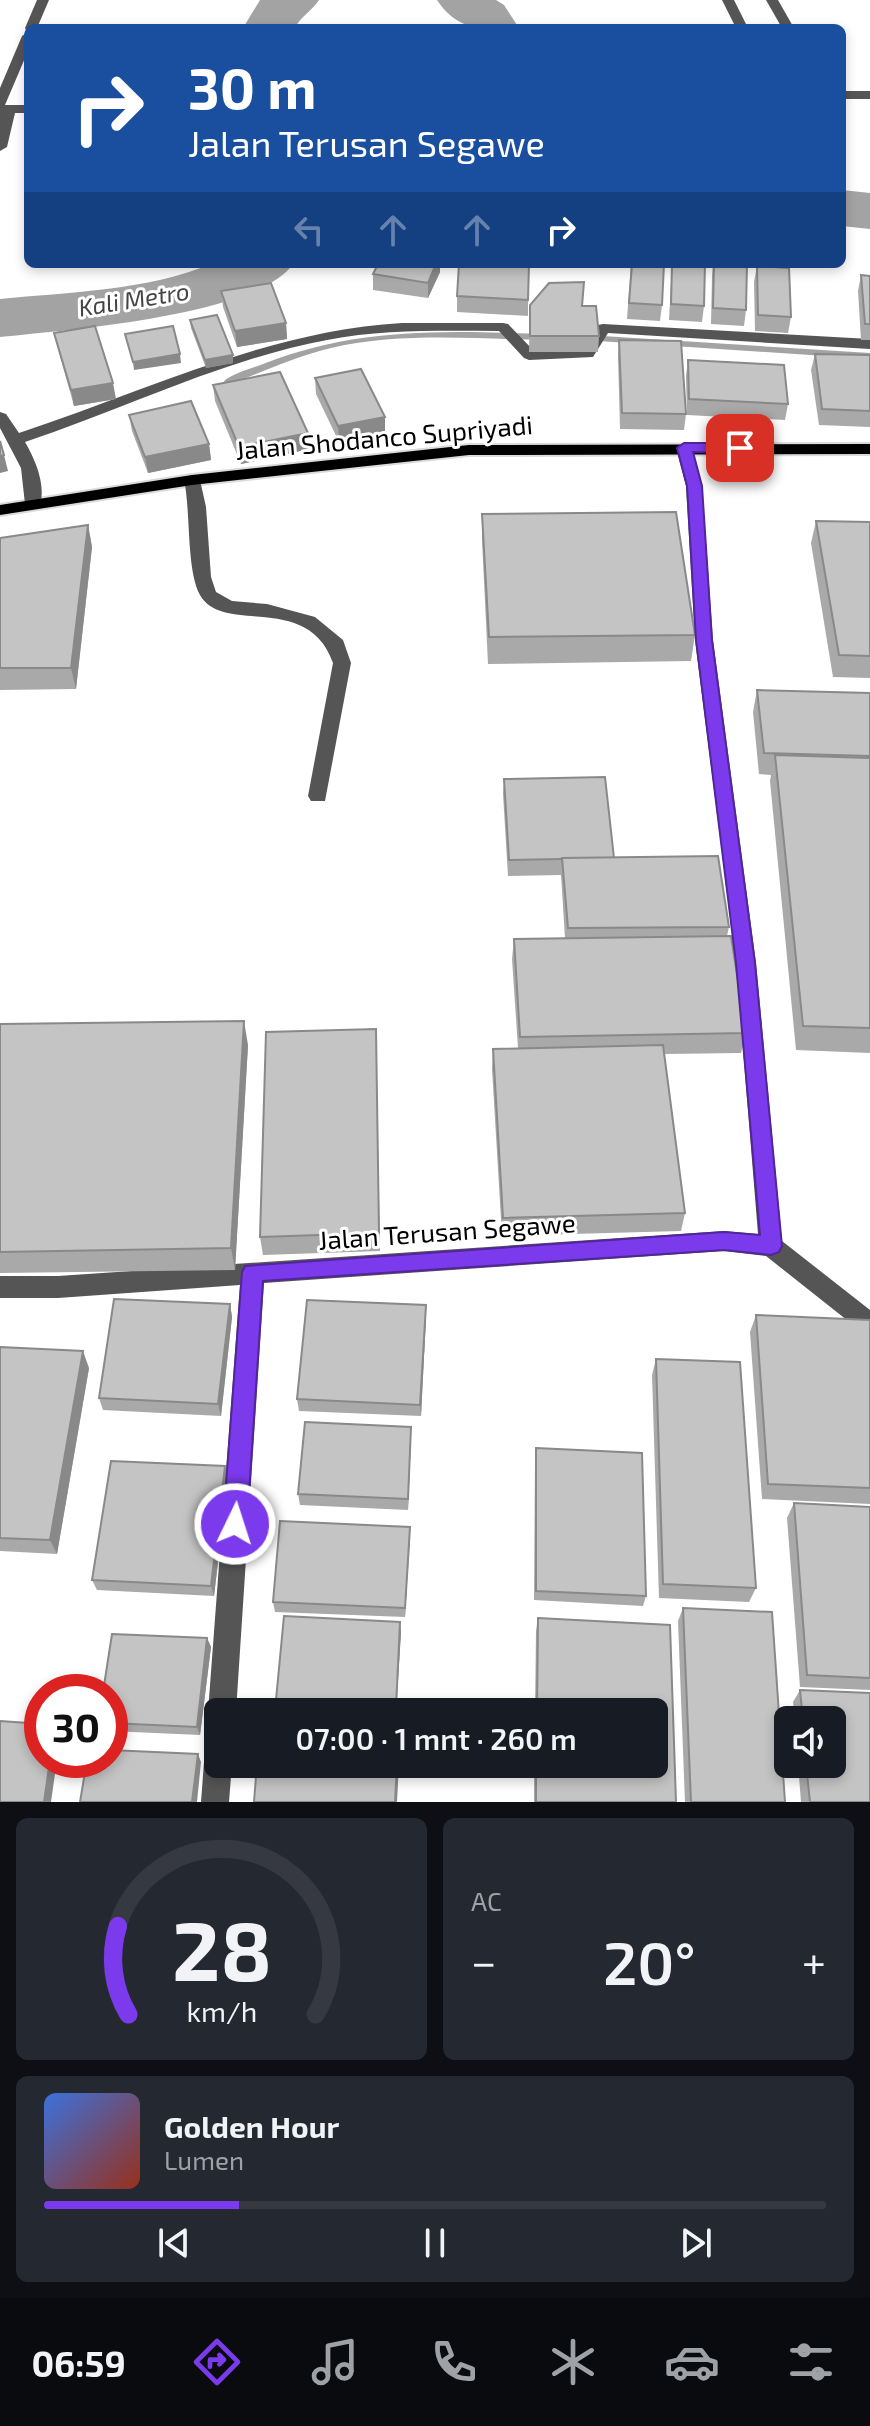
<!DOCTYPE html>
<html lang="id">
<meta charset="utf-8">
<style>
:root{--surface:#171b24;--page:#242831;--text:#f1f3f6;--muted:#9ea1a6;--line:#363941;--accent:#7c3aed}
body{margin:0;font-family:"Exo 2",sans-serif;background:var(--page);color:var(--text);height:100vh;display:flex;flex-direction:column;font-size:30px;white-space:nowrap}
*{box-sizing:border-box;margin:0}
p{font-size:26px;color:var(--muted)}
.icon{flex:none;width:44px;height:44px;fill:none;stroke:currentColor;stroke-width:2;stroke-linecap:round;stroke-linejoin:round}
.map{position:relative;height:1802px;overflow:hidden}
.drawer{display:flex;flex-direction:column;gap:16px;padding:16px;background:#0d0f14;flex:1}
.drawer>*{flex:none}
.banner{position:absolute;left:24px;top:24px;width:822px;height:244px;border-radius:12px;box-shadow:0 4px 12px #0003;background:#1a4fa0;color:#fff;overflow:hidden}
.controls{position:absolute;left:774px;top:1706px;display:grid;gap:16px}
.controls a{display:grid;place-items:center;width:72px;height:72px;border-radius:12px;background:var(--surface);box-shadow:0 4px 12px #0003;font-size:40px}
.speed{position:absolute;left:24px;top:1674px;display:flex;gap:16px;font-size:40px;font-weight:700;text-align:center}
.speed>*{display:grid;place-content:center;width:104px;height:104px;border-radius:50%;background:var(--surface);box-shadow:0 4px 12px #0003;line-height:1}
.speed .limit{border:12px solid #d22;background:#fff;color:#111}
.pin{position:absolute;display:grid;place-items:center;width:68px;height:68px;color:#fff;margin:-34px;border-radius:16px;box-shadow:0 4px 12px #0006}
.me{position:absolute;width:88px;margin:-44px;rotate:4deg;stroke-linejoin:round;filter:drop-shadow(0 0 6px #0008)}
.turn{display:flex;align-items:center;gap:28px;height:168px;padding:0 32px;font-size:36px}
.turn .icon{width:104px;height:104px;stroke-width:2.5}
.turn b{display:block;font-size:56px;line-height:68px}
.lanes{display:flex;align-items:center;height:76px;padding:0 32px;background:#0003;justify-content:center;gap:40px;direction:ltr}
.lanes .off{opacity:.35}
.big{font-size:60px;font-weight:600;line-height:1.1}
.drawer .widget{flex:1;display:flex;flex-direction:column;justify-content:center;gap:12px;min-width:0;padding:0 28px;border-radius:12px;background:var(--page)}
.drawer .dial{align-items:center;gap:0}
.dial svg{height:208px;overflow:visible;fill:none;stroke:var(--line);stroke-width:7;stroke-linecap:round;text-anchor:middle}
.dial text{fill:var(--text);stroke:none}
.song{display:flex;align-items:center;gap:24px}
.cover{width:96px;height:96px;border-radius:12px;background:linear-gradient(135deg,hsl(220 70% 55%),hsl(10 70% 35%))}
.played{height:8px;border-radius:4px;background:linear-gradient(90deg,var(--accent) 25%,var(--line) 25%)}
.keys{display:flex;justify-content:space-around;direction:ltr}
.heat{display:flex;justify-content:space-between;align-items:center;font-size:44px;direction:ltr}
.drawer .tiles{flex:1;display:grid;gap:16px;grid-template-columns:1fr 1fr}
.widget:last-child{grid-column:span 2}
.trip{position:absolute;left:204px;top:1698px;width:464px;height:80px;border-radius:12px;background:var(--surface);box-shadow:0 4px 12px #0003;font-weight:600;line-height:80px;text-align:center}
.dock{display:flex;height:128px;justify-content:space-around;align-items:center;background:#090b0e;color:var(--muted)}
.dock .icon{width:56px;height:56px}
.dock .current{color:var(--accent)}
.dock b{font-size:36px;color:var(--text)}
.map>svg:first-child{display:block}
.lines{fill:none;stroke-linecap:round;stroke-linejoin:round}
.stream{fill:#a3a3a3;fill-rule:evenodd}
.river{fill:#a3a3a3;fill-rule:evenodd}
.major-casing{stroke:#dbdbdb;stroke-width:4}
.minor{fill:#555;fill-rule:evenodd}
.major{fill:#000;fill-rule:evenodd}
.wall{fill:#a9a9a9}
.shaded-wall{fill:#898989}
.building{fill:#c4c4c4;stroke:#898989;stroke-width:2}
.route{fill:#7c3aed;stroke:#51269a;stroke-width:2}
.labels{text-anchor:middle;stroke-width:6;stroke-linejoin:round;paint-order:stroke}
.far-water-label{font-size:24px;font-style:italic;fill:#444;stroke:#fff}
.street-label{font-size:26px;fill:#000;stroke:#fff}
</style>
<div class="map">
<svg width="870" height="1802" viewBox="0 0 870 1802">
<rect width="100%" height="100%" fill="#fff"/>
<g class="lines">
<g class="stream">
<path d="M 472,332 L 546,334 L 551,337 L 546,340 C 475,339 401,332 331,348 C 297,356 265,371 233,383 L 225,383 L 224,381 C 234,373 250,369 263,364 C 335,336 396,332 472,332 Z"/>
<path d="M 587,335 L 870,353 L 870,359 L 583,340 L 583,336 Z"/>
</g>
<g class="river">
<path d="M 260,0 L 319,0 C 312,11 301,16 295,28 L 243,28 Z"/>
<path d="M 437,0 L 496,0 L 504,5 L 519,28 C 483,28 459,33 437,0 Z"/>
<path d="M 842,190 L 870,193 L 870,229 L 842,226 Z"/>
<path d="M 211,264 L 293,264 C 257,316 64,330 0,337 L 0,299 C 69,292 145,291 211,264 Z"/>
</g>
<g class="major-casing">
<path id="major" d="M 870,444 L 870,454 L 469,455 L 192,485 L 0,515 L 0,505 L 192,475 L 469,445 Z"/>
</g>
<g class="minor">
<path d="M 37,0 L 49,0 L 37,28 L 27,31 L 25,28 Z"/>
<path d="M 722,0 L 734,0 L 748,28 L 736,28 Z"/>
<path d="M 766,0 L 778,0 L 794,28 L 782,28 Z"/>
<path d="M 28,32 L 28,51 L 5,105 L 28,105 L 28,113 L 15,113 L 7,147 L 0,151 L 0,88 L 22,36 Z"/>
<rect x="842" y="91" width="28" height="8"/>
<path d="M 402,323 L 503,323 L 508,324 L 533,350 L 583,350 L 598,325 L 603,324 L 870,339 L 870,349 L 608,333 L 593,357 L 529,360 L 524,358 L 499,331 C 442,331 384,329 327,340 C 224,359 125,409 25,442 C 36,461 47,487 39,508 L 27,508 L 25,504 L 21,468 L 0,428 L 0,412 L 6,414 L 19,433 C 146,391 267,331 402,323 Z"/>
<path d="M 684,443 L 692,448 L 702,486 L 713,640 L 756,963 L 782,1241 L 870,1310 L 870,1335 L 862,1332 L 766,1256 L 724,1251 L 264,1283 L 236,1712 L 218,1712 L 218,1724 L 212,1722 L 208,1712 L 240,1285 L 58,1298 L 0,1298 L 0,1276 L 58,1276 L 724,1231 L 758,1234 L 736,963 L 695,640 L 686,486 L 676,448 Z"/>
<path d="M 192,475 L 200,480 L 206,507 L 211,577 L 216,592 L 232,601 L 267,604 L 315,617 L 343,640 L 351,663 L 325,801 L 311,801 L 308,796 L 333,663 C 308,591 223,636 200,595 C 186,569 191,512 184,480 Z"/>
<path d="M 218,1748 L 218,1764 L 232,1764 L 229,1802 L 201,1802 L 204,1762 L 208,1752 Z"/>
</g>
<use href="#major" class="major"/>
</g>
<g class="wall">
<path d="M 378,264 L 440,264 L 440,272 L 428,298 L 373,290 L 373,274 Z"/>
<path d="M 631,264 L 662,305 L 660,321 L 627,319 Z"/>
<path d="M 672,264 L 705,264 L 704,306 L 702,322 L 669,320 Z"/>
<path d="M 713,264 L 746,310 L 744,326 L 711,324 L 712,276 Z"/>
<path d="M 757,266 L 791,317 L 788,333 L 755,331 L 754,282 Z"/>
<path d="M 861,275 L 870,276 L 870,340 L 861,340 L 858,291 Z"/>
<path d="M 221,291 L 286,323 L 287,339 L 237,347 L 223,307 Z"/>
<path d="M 457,296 L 528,300 L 528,316 L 457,312 Z"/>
<path d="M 530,305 L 582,306 L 599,336 L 598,352 L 529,352 Z"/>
<path d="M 190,320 L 233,363 L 206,368 L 191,328 Z"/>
<path d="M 54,333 L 116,399 L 74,406 L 58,349 Z"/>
<path d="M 619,340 L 686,414 L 684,430 L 620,429 L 618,356 Z"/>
<path d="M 815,354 L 870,355 L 870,427 L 819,425 L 811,370 Z"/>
<path d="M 688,360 L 788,404 L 785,420 L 687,415 L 686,376 Z"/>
<path d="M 315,378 L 385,417 L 385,433 L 339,442 L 316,394 Z"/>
<path d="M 213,385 L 309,449 L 241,464 L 215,401 Z"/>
<path d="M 129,415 L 209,444 L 211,460 L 148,473 L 132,431 Z"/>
<path d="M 482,514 L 695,635 L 691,661 L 488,664 L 482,540 Z"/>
<path d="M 816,521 L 870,522 L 870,678 L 833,677 L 811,543 Z"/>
<path d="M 88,525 L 92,547 L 76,689 L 0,690 L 0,538 Z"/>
<path d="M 757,690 L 870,693 L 870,1053 L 796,1050 L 770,781 L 771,775 L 759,774 L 753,712 Z"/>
<path d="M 504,779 L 614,858 L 729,927 L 727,936 L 746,1033 L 741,1053 L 664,1054 L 685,1213 L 681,1231 L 502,1236 L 492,1069 L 493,1049 L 518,1048 L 512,959 L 514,939 L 565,938 L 561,875 L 508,876 L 503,794 Z"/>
<path d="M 0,1024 L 248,1045 L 235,1270 L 0,1273 Z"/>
<path d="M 376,1029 L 380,1251 L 263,1255 L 260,1237 Z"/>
<path d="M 230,1304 L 232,1317 L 221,1416 L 103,1410 L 99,1398 Z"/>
<path d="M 756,1315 L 870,1320 L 870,1504 L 762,1499 L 750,1332 Z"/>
<path d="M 426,1317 L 421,1416 L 299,1411 L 297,1399 Z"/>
<path d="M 0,1347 L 89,1368 L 57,1554 L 0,1551 Z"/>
<path d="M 656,1359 L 756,1588 L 749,1602 L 659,1598 L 652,1375 Z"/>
<path d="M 411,1427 L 408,1510 L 300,1505 L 298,1494 Z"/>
<path d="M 536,1448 L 646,1596 L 643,1606 L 534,1600 L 535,1460 Z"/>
<path d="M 228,1477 L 214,1596 L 97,1590 L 92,1580 Z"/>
<path d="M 794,1503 L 870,1507 L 870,1690 L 800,1687 L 787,1518 Z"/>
<path d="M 410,1527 L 405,1617 L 275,1612 L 273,1602 Z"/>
<path d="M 683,1608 L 785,1802 L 685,1802 L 678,1621 Z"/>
<path d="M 538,1618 L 670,1625 L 676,1802 L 534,1802 L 534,1764 L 654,1764 L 654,1712 L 535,1712 L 536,1631 Z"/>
<path d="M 401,1632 L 396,1712 L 334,1712 L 278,1709 L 276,1700 Z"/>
<path d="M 207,1638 L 211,1647 L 200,1735 L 110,1731 L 110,1692 Z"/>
<path d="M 800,1690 L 870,1693 L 870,1802 L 801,1802 L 798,1764 L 832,1764 L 832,1720 L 795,1720 L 793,1702 Z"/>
</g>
<g class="shaded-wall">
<path d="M 436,264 L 440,264 L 440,272 L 428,298 L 428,283 Z"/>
<path d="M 286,323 L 287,339 L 237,347 L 235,331 Z"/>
<path d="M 180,354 L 181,363 L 134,370 L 133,362 Z"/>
<path d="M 233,355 L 233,363 L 206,368 L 205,360 Z"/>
<path d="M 113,383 L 116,399 L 74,406 L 71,390 Z"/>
<path d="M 385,417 L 385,433 L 339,442 L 338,426 Z"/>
<path d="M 308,433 L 309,449 L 241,464 L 239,447 Z"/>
<path d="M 209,444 L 211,460 L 148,473 L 145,457 Z"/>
<path d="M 4,455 L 8,471 L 0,473 L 0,456 Z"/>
<path d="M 88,525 L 92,547 L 76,689 L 71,668 Z"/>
<path d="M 244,1021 L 248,1045 L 235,1270 L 231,1248 Z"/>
<path d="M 230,1304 L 232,1317 L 221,1416 L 218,1404 Z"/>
<path d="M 426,1305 L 426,1317 L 421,1416 L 420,1405 Z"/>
<path d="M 83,1351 L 89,1368 L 57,1554 L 50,1540 Z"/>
<path d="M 411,1427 L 411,1438 L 408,1510 L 408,1499 Z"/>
<path d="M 225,1466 L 228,1477 L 214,1596 L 211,1586 Z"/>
<path d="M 410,1527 L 410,1538 L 405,1617 L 405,1608 Z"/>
<path d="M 400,1622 L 401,1632 L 396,1712 L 396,1707 Z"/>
<path d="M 207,1638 L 211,1647 L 200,1735 L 197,1727 Z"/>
<path d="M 198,1754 L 201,1762 L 197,1802 L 192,1802 Z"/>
<path d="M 50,1760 L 57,1760 L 51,1802 L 44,1802 Z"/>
<path d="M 397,1764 L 399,1764 L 397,1802 L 395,1802 Z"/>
</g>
<g class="building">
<path d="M 378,264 L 436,264 L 428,283 L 373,274 Z"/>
<path d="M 459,264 L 529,264 L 528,300 L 457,296 Z"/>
<path d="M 632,264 L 664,264 L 662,305 L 629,303 Z"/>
<path d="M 672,264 L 705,264 L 704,306 L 671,304 Z"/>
<path d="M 714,264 L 747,264 L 746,310 L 713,308 Z"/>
<path d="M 757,266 L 789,268 L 791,317 L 758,315 Z"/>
<path d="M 861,275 L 870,276 L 870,324 L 865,324 Z"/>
<path d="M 584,282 L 582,306 L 596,306 L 599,336 L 530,336 L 530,305 L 549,283 Z"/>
<path d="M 271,283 L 286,323 L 235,331 L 221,291 Z"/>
<path d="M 217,315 L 233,355 L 205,360 L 190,320 Z"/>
<path d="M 95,326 L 113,383 L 71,390 L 54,333 Z"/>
<path d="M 173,326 L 180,354 L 133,362 L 125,334 Z"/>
<path d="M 619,340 L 681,341 L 686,414 L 622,413 Z"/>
<path d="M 815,354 L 870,355 L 870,411 L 822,409 Z"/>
<path d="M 688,360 L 784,365 L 788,404 L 689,399 Z"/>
<path d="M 361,369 L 385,417 L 338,426 L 315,378 Z"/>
<path d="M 280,372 L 308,433 L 239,447 L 213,385 Z"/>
<path d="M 191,401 L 209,444 L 145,457 L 129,415 Z"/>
<path d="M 0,441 L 4,455 L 0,456 Z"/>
<path d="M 676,512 L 695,635 L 489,637 L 482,514 Z"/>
<path d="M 816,521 L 870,522 L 870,656 L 839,655 Z"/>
<path d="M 88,525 L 71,668 L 0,668 L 0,538 Z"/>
<path d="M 757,690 L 870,693 L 870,756 L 764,753 Z"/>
<path d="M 775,755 L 870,758 L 870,1028 L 803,1026 Z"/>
<path d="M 605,777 L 614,858 L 509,860 L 504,779 Z"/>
<path d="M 718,856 L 729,927 L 568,928 L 562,858 Z"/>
<path d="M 731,936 L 746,1033 L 520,1037 L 514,939 Z"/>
<path d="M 244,1021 L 231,1248 L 0,1252 L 0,1024 Z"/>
<path d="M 376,1029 L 379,1233 L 260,1237 L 266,1032 Z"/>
<path d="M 663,1045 L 685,1213 L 503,1218 L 493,1049 Z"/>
<path d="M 114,1299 L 230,1304 L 218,1404 L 99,1398 Z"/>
<path d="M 307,1300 L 426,1305 L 420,1405 L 297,1399 Z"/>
<path d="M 756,1315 L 870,1320 L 870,1488 L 768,1484 Z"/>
<path d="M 0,1347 L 83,1351 L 50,1540 L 0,1538 Z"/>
<path d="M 656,1359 L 740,1362 L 756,1588 L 663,1584 Z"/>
<path d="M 305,1422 L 411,1427 L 408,1499 L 298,1494 Z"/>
<path d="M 536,1448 L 642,1453 L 646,1596 L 536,1591 Z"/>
<path d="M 111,1461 L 225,1466 L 211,1586 L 92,1580 Z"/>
<path d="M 794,1503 L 870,1507 L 870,1678 L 807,1675 Z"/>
<path d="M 280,1521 L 410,1527 L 405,1608 L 273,1602 Z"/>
<path d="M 683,1608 L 772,1612 L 785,1802 L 691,1802 Z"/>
<path d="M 284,1616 L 400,1622 L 396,1707 L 276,1700 Z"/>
<path d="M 538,1618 L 670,1625 L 676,1802 L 536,1802 L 536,1764 L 654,1764 L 654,1712 L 537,1712 Z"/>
<path d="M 112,1634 L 207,1638 L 197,1727 L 110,1723 L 110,1692 L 103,1692 Z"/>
<path d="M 800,1690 L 870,1693 L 870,1802 L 810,1802 L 806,1764 L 832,1764 L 832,1720 L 803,1720 Z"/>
<path d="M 0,1721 L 42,1724 L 42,1760 L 50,1760 L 44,1802 L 0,1802 Z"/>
<path d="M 110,1750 L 198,1754 L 192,1802 L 80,1802 L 87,1760 L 110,1760 Z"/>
<path d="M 257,1764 L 397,1764 L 395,1802 L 254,1802 Z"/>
</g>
<path class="route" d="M 684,443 L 740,443 L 747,448 L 740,453 L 693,452 L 702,486 L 712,640 L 755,963 L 782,1246 L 779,1252 L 771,1255 L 724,1250 L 263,1281 L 247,1524 L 243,1532 L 235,1535 L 227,1532 L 223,1524 L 242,1272 L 245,1266 L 724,1232 L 760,1235 L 736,963 L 696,640 L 687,486 L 677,448 Z"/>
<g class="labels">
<g class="far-water-label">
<text transform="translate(134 300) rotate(-9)" y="8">Kali Metro</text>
</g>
<g class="street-label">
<text transform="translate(384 438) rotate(-5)" y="9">Jalan Shodanco Supriyadi</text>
<text transform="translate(447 1232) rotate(-4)" y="9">Jalan Terusan Segawe</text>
</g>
</g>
</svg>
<div class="controls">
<a><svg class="icon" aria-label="sound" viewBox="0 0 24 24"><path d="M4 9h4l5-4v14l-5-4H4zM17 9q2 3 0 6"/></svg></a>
</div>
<div class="speed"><div class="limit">30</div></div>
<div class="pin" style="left:740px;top:448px;background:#d93025"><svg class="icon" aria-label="arrive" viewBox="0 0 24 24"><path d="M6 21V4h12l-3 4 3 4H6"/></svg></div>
<svg class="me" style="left:235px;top:1524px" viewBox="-20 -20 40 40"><circle r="17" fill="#7c3aed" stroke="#fff" stroke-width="3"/><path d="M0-11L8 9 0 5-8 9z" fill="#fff"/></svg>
<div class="trip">07:00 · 1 mnt · 260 m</div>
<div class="banner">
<div class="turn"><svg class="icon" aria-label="right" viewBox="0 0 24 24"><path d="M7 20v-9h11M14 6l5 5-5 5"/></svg><div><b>30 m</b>Jalan Terusan Segawe</div></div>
<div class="lanes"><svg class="icon off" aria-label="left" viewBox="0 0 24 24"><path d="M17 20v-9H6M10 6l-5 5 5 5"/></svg><svg class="icon off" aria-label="ahead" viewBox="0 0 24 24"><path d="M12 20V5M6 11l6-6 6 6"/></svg><svg class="icon off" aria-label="ahead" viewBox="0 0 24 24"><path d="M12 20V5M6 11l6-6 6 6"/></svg><svg class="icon" aria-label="right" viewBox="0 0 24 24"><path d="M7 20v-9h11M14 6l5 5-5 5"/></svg></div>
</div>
</div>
<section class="drawer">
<div class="tiles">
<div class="widget dial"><svg viewBox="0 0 100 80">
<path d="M14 69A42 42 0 1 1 86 69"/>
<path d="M14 69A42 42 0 0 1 10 35" stroke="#7c3aed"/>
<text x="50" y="56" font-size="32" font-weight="700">28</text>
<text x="50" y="72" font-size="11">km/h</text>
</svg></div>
<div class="widget"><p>AC</p>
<div class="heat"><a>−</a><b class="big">20°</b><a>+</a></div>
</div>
<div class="widget">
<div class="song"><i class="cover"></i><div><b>Golden Hour</b><p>Lumen</p></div></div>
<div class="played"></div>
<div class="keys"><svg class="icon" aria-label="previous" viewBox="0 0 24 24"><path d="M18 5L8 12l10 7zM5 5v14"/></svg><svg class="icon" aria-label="pause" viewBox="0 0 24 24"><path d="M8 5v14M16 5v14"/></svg><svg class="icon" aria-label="next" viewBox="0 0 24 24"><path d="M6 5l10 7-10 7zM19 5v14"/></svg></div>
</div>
</div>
</section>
<nav class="dock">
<b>06:59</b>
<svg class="icon current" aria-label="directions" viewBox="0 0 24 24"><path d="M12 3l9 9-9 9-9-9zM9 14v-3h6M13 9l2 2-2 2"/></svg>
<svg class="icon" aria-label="music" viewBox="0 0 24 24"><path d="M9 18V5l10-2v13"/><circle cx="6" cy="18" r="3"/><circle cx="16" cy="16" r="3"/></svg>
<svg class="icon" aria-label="phone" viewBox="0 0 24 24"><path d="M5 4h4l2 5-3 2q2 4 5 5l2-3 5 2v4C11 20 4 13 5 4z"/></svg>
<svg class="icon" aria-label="climate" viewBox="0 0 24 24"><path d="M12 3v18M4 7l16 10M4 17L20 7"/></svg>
<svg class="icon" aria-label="car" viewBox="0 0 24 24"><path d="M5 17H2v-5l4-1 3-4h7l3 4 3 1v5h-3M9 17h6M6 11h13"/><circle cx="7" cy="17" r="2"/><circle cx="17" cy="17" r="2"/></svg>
<svg class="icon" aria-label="filters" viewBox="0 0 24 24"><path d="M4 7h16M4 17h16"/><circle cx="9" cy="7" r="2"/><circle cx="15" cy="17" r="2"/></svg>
</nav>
